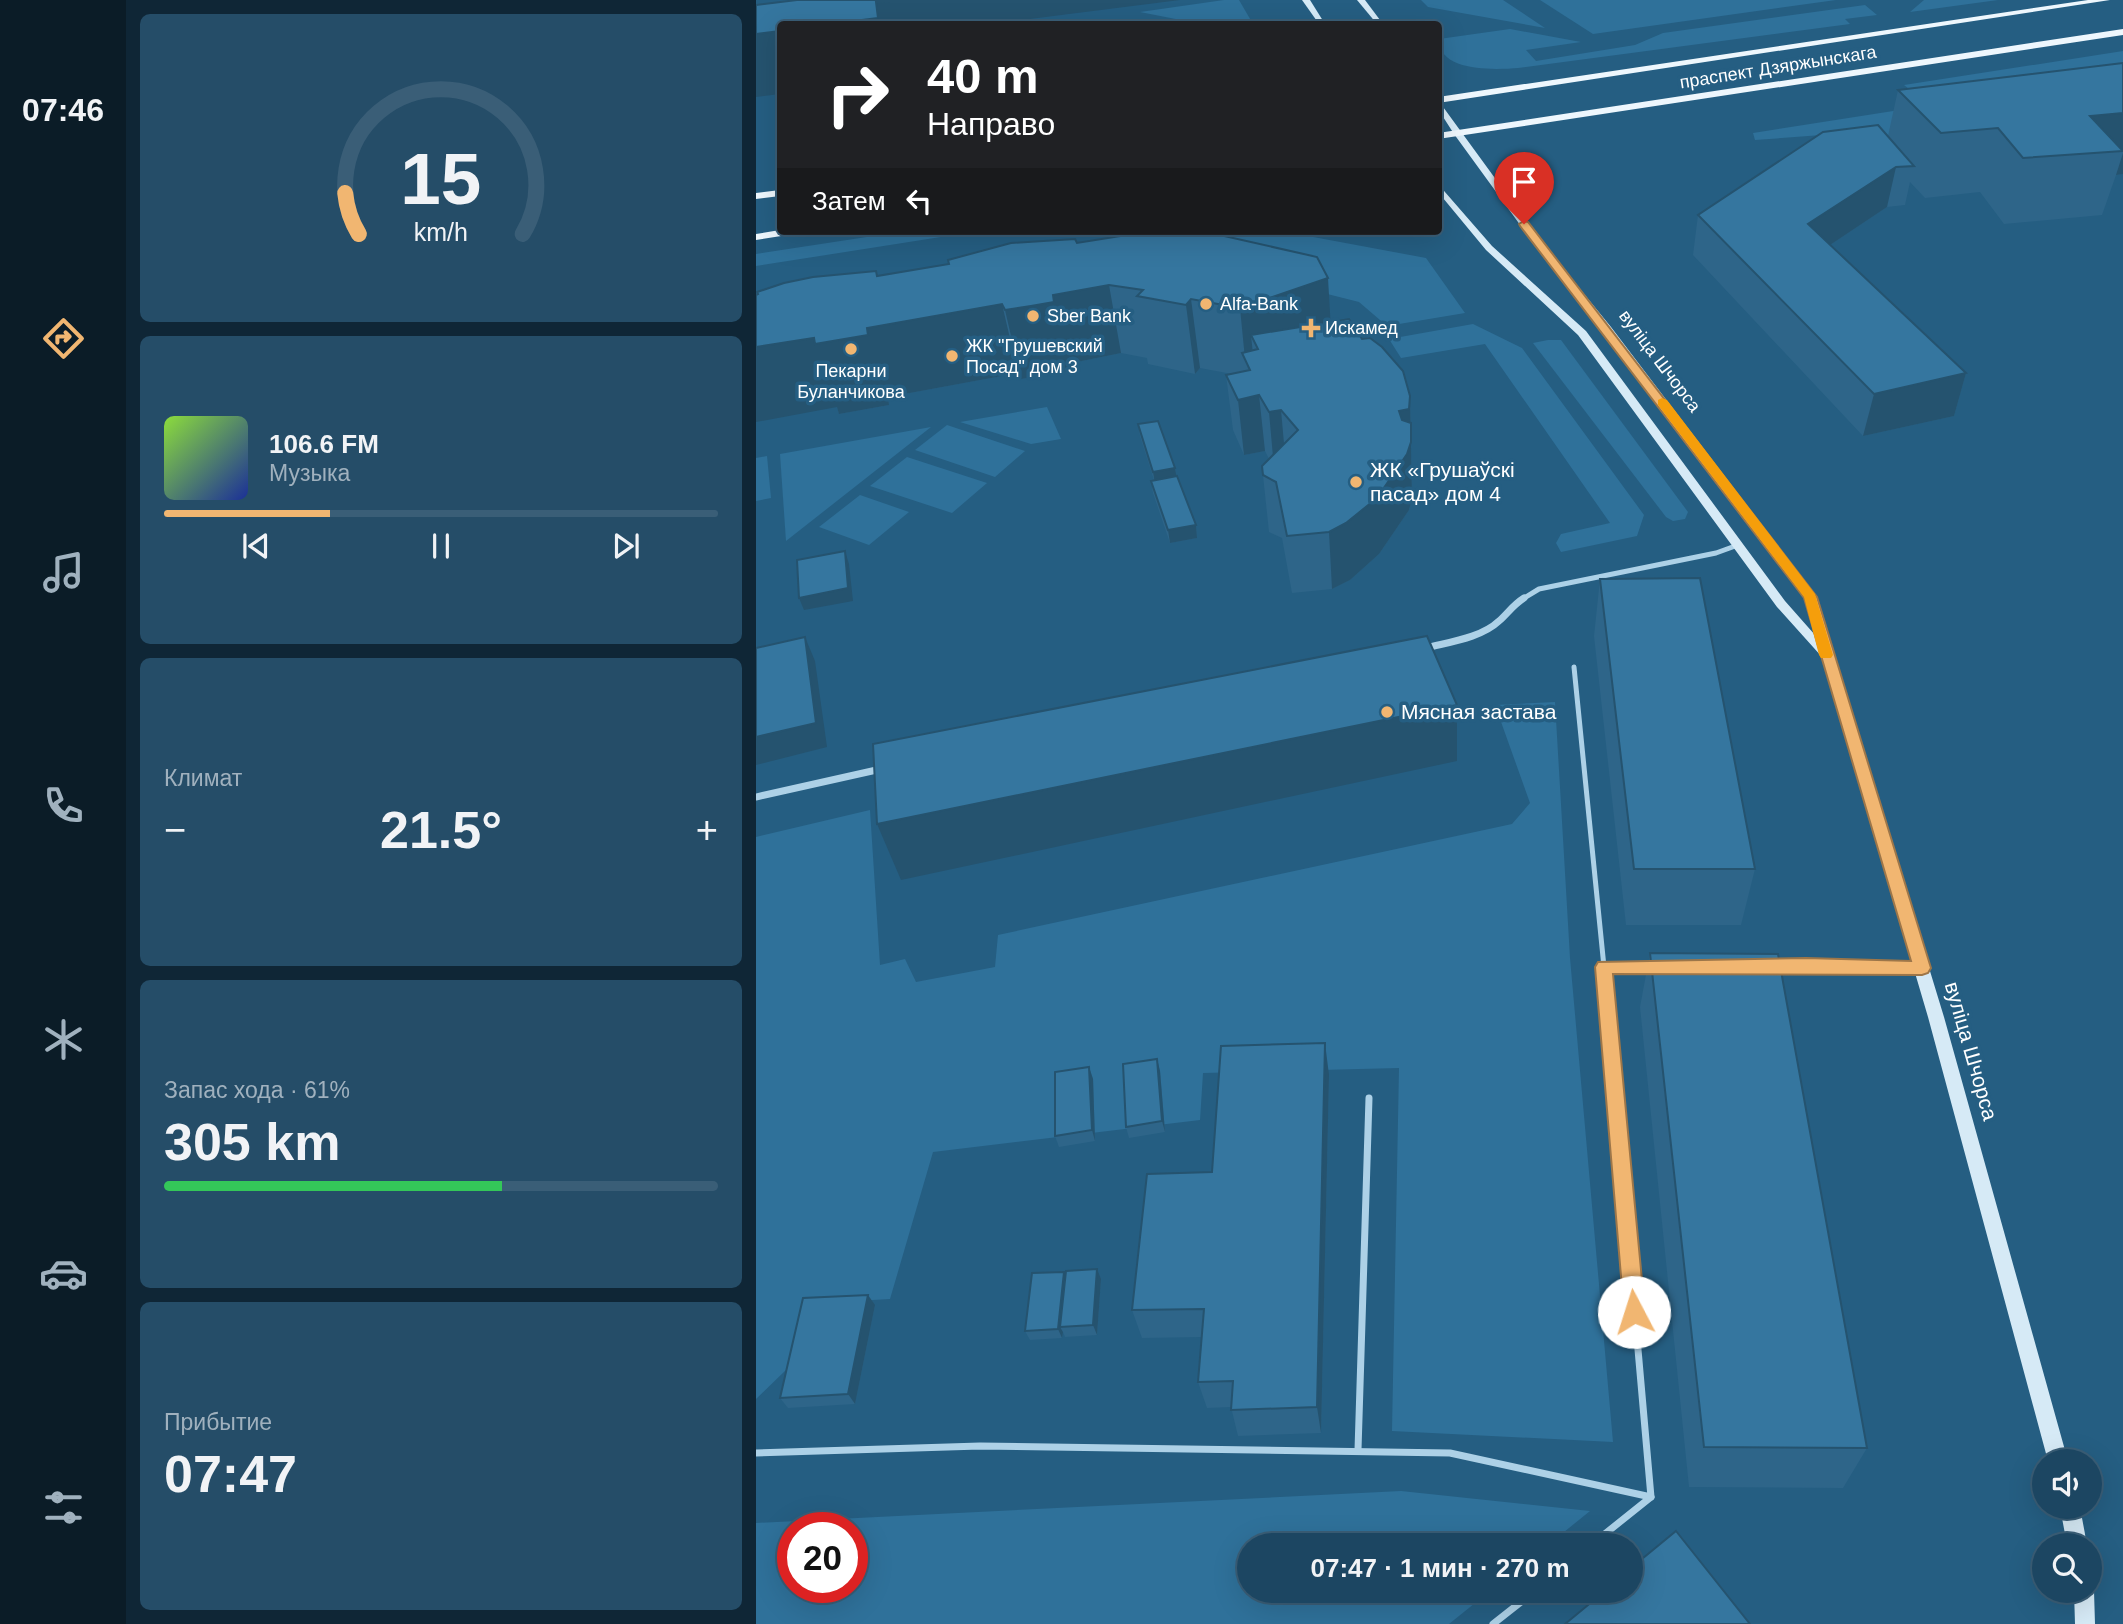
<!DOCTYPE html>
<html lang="ru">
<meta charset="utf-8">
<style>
:root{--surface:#1c4662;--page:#254d68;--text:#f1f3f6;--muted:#a0b1be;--line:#3a5e77;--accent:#f1b671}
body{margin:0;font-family:Helvetica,sans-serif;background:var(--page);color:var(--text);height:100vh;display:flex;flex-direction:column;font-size:26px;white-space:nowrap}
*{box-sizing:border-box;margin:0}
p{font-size:23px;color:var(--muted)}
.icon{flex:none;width:38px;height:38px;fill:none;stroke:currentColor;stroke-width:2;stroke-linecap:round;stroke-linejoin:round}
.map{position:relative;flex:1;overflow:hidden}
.drawer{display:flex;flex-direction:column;gap:14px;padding:14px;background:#0f2636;width:630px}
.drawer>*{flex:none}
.top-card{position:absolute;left:21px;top:21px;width:665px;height:214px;border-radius:7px;box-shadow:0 7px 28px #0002,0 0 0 2px var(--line);background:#202124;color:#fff;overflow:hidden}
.tools{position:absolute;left:1276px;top:1449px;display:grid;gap:14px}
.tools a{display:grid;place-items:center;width:70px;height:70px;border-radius:50%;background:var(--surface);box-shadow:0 7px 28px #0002,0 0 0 2px var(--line);font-size:35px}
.speed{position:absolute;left:21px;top:1512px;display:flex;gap:14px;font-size:35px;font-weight:700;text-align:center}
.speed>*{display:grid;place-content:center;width:91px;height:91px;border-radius:50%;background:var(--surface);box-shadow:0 7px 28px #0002,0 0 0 2px var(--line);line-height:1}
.speed .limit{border:10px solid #d22;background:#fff;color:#111}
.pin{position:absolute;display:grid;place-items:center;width:60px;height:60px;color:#fff;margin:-72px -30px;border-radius:50% 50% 50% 0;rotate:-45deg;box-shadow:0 0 7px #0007}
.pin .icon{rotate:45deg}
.me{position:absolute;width:77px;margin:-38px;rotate:355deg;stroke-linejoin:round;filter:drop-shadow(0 0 5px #0008)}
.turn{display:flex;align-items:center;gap:24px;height:147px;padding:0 35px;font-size:32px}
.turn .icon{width:91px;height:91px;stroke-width:2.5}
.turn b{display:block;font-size:49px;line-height:60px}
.then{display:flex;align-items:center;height:66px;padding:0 35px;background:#0003;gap:14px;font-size:26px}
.big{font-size:52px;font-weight:700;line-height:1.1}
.drawer .widget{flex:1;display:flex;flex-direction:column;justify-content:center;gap:10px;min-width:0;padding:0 24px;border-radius:10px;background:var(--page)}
.drawer .dial{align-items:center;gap:0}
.dial svg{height:182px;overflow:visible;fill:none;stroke:var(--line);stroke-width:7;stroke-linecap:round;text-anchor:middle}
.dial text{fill:var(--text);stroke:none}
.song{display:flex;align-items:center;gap:21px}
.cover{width:84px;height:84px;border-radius:10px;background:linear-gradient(135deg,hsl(90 70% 55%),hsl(230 70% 35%))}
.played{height:7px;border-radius:4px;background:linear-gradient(90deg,var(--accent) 30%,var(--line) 30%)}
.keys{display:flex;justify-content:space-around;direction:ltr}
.heat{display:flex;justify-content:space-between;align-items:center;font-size:38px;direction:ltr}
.charge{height:10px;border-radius:5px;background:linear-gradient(90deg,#34c759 61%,var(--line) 0)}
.trip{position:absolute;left:481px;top:1533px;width:406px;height:70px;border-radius:35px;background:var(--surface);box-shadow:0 7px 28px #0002,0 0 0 2px var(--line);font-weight:700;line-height:70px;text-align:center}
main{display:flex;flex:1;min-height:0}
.dock{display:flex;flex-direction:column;width:126px;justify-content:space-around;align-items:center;background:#0b1c27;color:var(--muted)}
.dock .icon{width:49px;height:49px}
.dock .active{color:var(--accent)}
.dock b{font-size:32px;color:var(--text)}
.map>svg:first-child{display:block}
.green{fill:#2f719a;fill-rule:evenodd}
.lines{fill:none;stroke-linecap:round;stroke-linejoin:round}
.lane-far1{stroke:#add1e7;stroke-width:5}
.lane{stroke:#add1e7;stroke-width:7}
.street-far1{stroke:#add1e7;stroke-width:5}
.street{stroke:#add1e7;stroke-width:7}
.secondary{fill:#d6eaf6;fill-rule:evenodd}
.primary{fill:#eef7fd;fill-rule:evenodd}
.wall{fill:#2e6589}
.shaded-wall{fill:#25536f}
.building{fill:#35769f;stroke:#25536f;stroke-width:2}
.route{fill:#f1b671;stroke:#9d7649;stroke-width:2}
.slow{fill:#f59e0b}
.poi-dot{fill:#f1b671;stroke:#255e82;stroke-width:2.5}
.labels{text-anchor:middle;stroke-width:7;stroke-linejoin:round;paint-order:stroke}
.far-street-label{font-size:18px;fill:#fff;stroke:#255e82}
.far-poi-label{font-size:18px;fill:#fff;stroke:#255e82;text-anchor:start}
.poi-label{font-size:21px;fill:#fff;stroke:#255e82;text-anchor:start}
.street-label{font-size:21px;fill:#fff;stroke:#255e82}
</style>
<main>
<nav class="dock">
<b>07:46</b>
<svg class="icon active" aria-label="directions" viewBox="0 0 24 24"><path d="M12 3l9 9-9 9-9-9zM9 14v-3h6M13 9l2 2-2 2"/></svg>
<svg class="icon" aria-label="music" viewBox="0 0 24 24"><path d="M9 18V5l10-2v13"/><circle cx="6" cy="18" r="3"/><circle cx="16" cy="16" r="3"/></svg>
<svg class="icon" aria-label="phone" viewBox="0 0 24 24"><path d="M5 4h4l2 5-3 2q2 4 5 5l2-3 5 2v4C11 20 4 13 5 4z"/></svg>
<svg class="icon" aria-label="climate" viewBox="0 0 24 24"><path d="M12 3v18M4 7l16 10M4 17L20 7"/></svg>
<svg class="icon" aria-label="car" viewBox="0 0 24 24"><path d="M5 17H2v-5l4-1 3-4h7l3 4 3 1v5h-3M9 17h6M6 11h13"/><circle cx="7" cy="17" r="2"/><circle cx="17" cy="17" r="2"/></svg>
<svg class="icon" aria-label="filters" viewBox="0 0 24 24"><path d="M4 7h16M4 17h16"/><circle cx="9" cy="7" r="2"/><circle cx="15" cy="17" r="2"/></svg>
</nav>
<section class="drawer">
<div class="widget dial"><svg viewBox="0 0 100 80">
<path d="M14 69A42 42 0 1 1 86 69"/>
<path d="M14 69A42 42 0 0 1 8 51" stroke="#f1b671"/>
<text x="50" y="56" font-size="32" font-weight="700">15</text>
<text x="50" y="72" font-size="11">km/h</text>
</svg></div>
<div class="widget">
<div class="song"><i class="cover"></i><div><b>106.6 FM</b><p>Музыка</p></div></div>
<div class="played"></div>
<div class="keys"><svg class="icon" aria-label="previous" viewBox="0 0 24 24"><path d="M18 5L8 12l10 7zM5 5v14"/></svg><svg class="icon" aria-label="pause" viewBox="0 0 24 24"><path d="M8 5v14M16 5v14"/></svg><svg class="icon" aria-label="next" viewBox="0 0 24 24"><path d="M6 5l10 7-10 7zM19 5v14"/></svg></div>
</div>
<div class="widget"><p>Климат</p>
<div class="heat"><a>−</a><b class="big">21.5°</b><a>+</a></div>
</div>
<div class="widget"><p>Запас хода · 61%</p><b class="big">305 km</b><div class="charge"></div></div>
<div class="widget"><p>Прибытие</p><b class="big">07:47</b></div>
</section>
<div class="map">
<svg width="1367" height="1624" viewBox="0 0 1367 1624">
<rect width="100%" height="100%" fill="#255e82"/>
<g class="green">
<path d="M 468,0 L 483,0 L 497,24 L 445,24 L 384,12 Z"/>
<path d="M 665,0 L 747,0 L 789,28 L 672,7 Z"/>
<path d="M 784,0 L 1080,0 L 837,34 Z"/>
<path d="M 1168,0 L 1242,0 L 1154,12 Z"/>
<path d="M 1109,5 L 1121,15 L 1089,19 L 1094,24 L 762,68 C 738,70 682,72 683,39 L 754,29 L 825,42 L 770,50 L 780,61 L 879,45 L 907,33 Z"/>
<path d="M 1367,51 L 1367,64 L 1158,93 L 1148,85 Z"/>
<path d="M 1367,75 L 1092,147 L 1079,134 L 999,140 L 997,133 Z"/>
<path d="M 150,231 L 223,231 L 0,266 L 0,254 Z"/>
<path d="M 446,231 L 525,231 L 670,258 L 709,313 L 631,326 L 603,302 L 414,254 Z"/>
<path d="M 717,324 L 766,348 L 888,515 L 881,536 L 805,552 L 800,543 L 805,534 L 854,523 L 729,344 L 645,358 L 633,339 Z"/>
<path d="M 792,340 L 805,340 L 932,512 L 929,519 L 917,521 L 910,517 L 777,343 Z"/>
<path d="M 291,407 L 305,439 L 275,444 L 204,422 Z"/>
<path d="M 191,425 L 269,451 L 239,477 L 159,450 Z"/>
<path d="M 175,427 L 30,541 L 24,454 Z"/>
<path d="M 11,456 L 15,498 L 0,501 L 0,458 Z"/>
<path d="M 151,457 L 231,483 L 196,513 L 114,486 Z"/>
<path d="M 104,495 L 153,512 L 113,545 L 63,527 Z"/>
<path d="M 799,702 L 814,958 L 857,1442 L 636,1431 L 643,1068 L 447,1073 L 444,1120 L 177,1152 L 134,1299 L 46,1304 L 32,1368 L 0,1399 L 0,837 L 114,810 L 124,965 L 149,959 L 160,982 L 239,967 L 242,935 L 756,824 L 774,803 L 739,705 Z"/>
<path d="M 645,1491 L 834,1511 L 792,1545 L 494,1545 L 494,1591 L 734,1591 L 693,1624 L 0,1624 L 0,1523 ZM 37,1528 L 96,1528 L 96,1587 L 37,1587 Z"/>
</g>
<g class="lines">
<g class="lane-far1">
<path d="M 818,667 L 848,967 L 898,966"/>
<path d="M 1019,966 L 1164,968"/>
<path d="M 848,967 L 855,1044"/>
</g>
<g class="lane">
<path d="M 602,1450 L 613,1098"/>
<path d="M 0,1453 L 224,1446 L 694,1453 L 895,1497 L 855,1043"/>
<path d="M 835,1545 L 895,1497"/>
<path d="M 737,1624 L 779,1591"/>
</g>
<path class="street-far1" d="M 765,600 L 783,589 L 960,553 L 982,545"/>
<g class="street">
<path d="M 670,648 C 693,642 725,638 743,621 C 752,613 757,605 768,598"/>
<path d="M 0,797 L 125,769"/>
</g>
<g class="secondary">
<path d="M 546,0 L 554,0 L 569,24 L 563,24 Z"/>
<path d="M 601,0 L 609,0 L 627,24 L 621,24 Z"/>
<path d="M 682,100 L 784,240 L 855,327 L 1060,597 L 1188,1017 L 1312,1461 L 1292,1461 L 1172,1017 L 1066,657 L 1021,607 L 822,335 L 730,250 L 682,192 L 682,184 L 736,246 L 830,331 L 1029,601 L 1059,635 L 1048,598 L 847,331 L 778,244 L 698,134 L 682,109 Z"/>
<path d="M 1304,1507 L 1324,1507 L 1331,1545 L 1311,1545 Z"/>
<path d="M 1334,1583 L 1338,1591 L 1339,1624 L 1319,1624 L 1318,1591 L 1334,1591 Z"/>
</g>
<g class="primary">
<path d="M 1332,0 L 1354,0 L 682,103 L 682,97 Z"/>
<path d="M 1367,29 L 1367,35 L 682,139 L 682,133 Z"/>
<path d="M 24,190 L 24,196 L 0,199 L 0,193 Z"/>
<path d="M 24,230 L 44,231 L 38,234 L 0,240 L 0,234 Z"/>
</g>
</g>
<g class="wall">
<path d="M 1367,63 L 1367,174 L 1360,175 L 1346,215 L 1248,224 L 1224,192 L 1169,198 L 1154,182 L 1149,205 L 1131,207 L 1074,245 L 1210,373 L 1198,416 L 1107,436 L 937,255 L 942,215 L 1132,136 L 1142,90 Z"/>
<path d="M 321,243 L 575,322 L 606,339 L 654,396 L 656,498 L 653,510 L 623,554 L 594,580 L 576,589 L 536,593 L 526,538 L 513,532 L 506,466 L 513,459 L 509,451 L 488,455 L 477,430 L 470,375 L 476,374 L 444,368 L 439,374 L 392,364 L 391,358 L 365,353 L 311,364 L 313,371 L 290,375 L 265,379 L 262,373 L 132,397 L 133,405 L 83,414 L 81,407 L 122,276 Z"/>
<path d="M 382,424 L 419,468 L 420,476 L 440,525 L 441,538 L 414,543 L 397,493 L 395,481 L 398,480 L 384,436 Z"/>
<path d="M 844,579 L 999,869 L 985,925 L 870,925 L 838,636 Z"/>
<path d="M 894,953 L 1111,1448 L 1087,1488 L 933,1487 L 884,1007 Z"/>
<path d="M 401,1059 L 404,1071 L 409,1132 L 373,1138 L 370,1127 Z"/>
<path d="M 333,1067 L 337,1079 L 339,1141 L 303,1147 L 299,1136 Z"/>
<path d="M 573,1075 L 565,1433 L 482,1436 L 475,1407 L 451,1408 L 442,1382 L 446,1337 L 386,1338 L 376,1310 L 456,1172 Z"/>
<path d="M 309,1276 L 345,1279 L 341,1335 L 309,1337 L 307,1332 L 306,1338 L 274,1340 L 269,1331 Z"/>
<path d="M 119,1305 L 99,1404 L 32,1408 L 24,1398 Z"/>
</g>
<g class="shaded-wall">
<path d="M 133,0 L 424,0 L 234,24 L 74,24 L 120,2 Z"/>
<path d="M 24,31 L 24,94 L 0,97 L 0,34 Z"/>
<path d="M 1367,113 L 1367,151 L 1334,116 Z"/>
<path d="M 1367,153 L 1367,174 L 1360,175 Z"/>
<path d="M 1140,167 L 1131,207 L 1044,265 L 1052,224 Z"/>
<path d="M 572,278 L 576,347 L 502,349 L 495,335 L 499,374 L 494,370 L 489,359 L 484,308 Z"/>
<path d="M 353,285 L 365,353 L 311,364 L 313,371 L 265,379 L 249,310 L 297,295 Z"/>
<path d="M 435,299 L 444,368 L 439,374 L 430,305 Z"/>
<path d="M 246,304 L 262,373 L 132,397 L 133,405 L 83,414 L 81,407 L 0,422 L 0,347 Z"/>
<path d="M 1210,373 L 1198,416 L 1107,436 L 1118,394 Z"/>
<path d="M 503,395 L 509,451 L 488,455 L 482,400 Z"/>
<path d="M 654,396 L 656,498 L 653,510 L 623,554 L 594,580 L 576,589 L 573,532 L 643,411 Z"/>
<path d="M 525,410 L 530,466 L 518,468 L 513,412 Z"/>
<path d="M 419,468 L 421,480 L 399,484 L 397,472 Z"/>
<path d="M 440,525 L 441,538 L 414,543 L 412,530 Z"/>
<path d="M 89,551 L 93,564 L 97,601 L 48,610 L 43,598 Z"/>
<path d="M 49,637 L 59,661 L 71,747 L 0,765 L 0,737 Z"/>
<path d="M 701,705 L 701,761 L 145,880 L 121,824 Z"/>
<path d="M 569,1043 L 573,1075 L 565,1433 L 561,1407 Z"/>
<path d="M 401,1059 L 404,1071 L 409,1132 L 406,1121 Z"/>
<path d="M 333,1067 L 337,1079 L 339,1141 L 336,1130 Z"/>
<path d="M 341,1269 L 345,1279 L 341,1335 L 337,1325 Z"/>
<path d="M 308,1272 L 312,1282 L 304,1327 L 307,1332 L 306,1338 L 302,1329 Z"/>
<path d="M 112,1295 L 119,1305 L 99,1404 L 92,1394 Z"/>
</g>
<g class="building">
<path d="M 41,0 L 133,0 L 133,1 L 120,2 L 122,18 L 74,24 L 24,24 L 24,31 L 0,34 L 0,5 Z"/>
<path d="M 1367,63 L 1367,113 L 1334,116 L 1367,151 L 1267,158 L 1242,128 L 1185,133 L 1142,90 Z"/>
<path d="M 1122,125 L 1158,166 L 1140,167 L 1052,224 L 1210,373 L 1118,394 L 942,215 L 1067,132 Z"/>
<path d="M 396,231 L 446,231 L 561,257 L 572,278 L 484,308 L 435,299 L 430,305 L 381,296 L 387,290 L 353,285 L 297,295 L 298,302 L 275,306 L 249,310 L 246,304 L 111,328 L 112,335 L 59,344 L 58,338 L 0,347 L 0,295 L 2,294 L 1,292 L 28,283 L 57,277 L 120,271 L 121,276 L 193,264 L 192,260 L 255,243 L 319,239 L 321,243 Z"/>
<path d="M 593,319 L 606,339 L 614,338 L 626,347 L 647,371 L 654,396 L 653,409 L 643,411 L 646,420 L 655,423 L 655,442 L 651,454 L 621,498 L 590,523 L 573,532 L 531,536 L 520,482 L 507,475 L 506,466 L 542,430 L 525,410 L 513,412 L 503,395 L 482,400 L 470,375 L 494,370 L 486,353 L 502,349 L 495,335 Z"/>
<path d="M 402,421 L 419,468 L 397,472 L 382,424 Z"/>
<path d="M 421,476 L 440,525 L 412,530 L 395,481 Z"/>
<path d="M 89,551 L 92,588 L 43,598 L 41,560 Z"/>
<path d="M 944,578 L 999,869 L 878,869 L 844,579 Z"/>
<path d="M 671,636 L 701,705 L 121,824 L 117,744 Z"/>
<path d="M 49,637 L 60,723 L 0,737 L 0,648 Z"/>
<path d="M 894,953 L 1022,954 L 1111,1448 L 948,1447 Z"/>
<path d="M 569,1043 L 561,1407 L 475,1410 L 477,1381 L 442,1382 L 448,1309 L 376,1310 L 391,1174 L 456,1172 L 465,1046 Z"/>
<path d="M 401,1059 L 406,1121 L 370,1127 L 367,1064 Z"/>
<path d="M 333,1067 L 336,1130 L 299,1136 L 299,1072 Z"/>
<path d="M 341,1269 L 337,1325 L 304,1327 L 310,1271 Z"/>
<path d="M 308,1272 L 302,1329 L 269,1331 L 276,1273 Z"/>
<path d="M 112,1295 L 92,1394 L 24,1398 L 47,1298 Z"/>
<path d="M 920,1531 L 994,1624 L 809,1624 L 849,1591 L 875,1591 L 875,1568 Z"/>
</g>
<path class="route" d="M 768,221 L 772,222 L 1061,597 L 1175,968 L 1172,973 L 1166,975 L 857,974 L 889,1312 L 886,1319 L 878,1322 L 871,1319 L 868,1312 L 839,967 L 842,962 L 1050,958 L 1155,961 L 1048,598 L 764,226 L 763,224 Z"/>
<path class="slow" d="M 906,398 L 911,400 L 1059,594 L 1077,655 L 1075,658 L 1065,658 L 1063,655 L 1048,597 L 902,405 L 902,400 Z"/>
<g class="poi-dot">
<circle cx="450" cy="304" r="7"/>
<circle cx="277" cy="316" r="7"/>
<path d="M551.5 317.5h7v7h7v7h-7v7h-7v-7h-7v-7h7z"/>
<circle cx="95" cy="349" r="7"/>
<circle cx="196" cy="356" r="7"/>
<circle cx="600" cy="482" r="7"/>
<circle cx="631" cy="712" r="7"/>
</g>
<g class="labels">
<g class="far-street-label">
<text transform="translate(1022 67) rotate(-9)" y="6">праспект Дзяржынскага</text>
<text transform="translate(904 361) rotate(53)" y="6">вуліца Шчорса</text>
</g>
<g class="far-poi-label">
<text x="464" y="310">Alfa-Bank</text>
<text x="291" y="322">Sber Bank</text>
<text x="569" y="334">Искамед</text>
<text x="210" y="352">ЖК "Грушевский<tspan x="210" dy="21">Посад" дом 3</tspan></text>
<text x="95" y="377" text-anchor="middle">Пекарни<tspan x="95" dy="21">Буланчикова</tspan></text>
</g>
<g class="poi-label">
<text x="614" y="477">ЖК «Грушаўскі<tspan x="614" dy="24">пасад» дом 4</tspan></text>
<text x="645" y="719">Мясная застава</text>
</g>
<g class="street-label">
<text transform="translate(1215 1051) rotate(74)" y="7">вуліца Шчорса</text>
</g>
</g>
</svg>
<div class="tools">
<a><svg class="icon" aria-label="sound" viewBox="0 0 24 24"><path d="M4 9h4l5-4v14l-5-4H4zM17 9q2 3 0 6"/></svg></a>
<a><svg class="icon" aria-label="search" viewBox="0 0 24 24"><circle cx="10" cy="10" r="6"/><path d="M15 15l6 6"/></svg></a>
</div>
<div class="speed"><div class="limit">20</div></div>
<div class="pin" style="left:768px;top:224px;background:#d93025"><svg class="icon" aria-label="arrive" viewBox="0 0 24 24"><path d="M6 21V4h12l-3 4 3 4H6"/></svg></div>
<svg class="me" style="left:878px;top:1312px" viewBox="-20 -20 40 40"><circle r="19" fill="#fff"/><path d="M0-13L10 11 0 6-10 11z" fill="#f1b671"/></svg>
<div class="trip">07:47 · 1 мин · 270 m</div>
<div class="top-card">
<div class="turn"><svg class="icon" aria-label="right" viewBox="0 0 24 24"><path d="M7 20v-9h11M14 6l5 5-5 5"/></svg><div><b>40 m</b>Направо</div></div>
<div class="then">Затем<svg class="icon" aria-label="left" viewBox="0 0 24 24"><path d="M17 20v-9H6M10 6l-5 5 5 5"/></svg></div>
</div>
</div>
</main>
